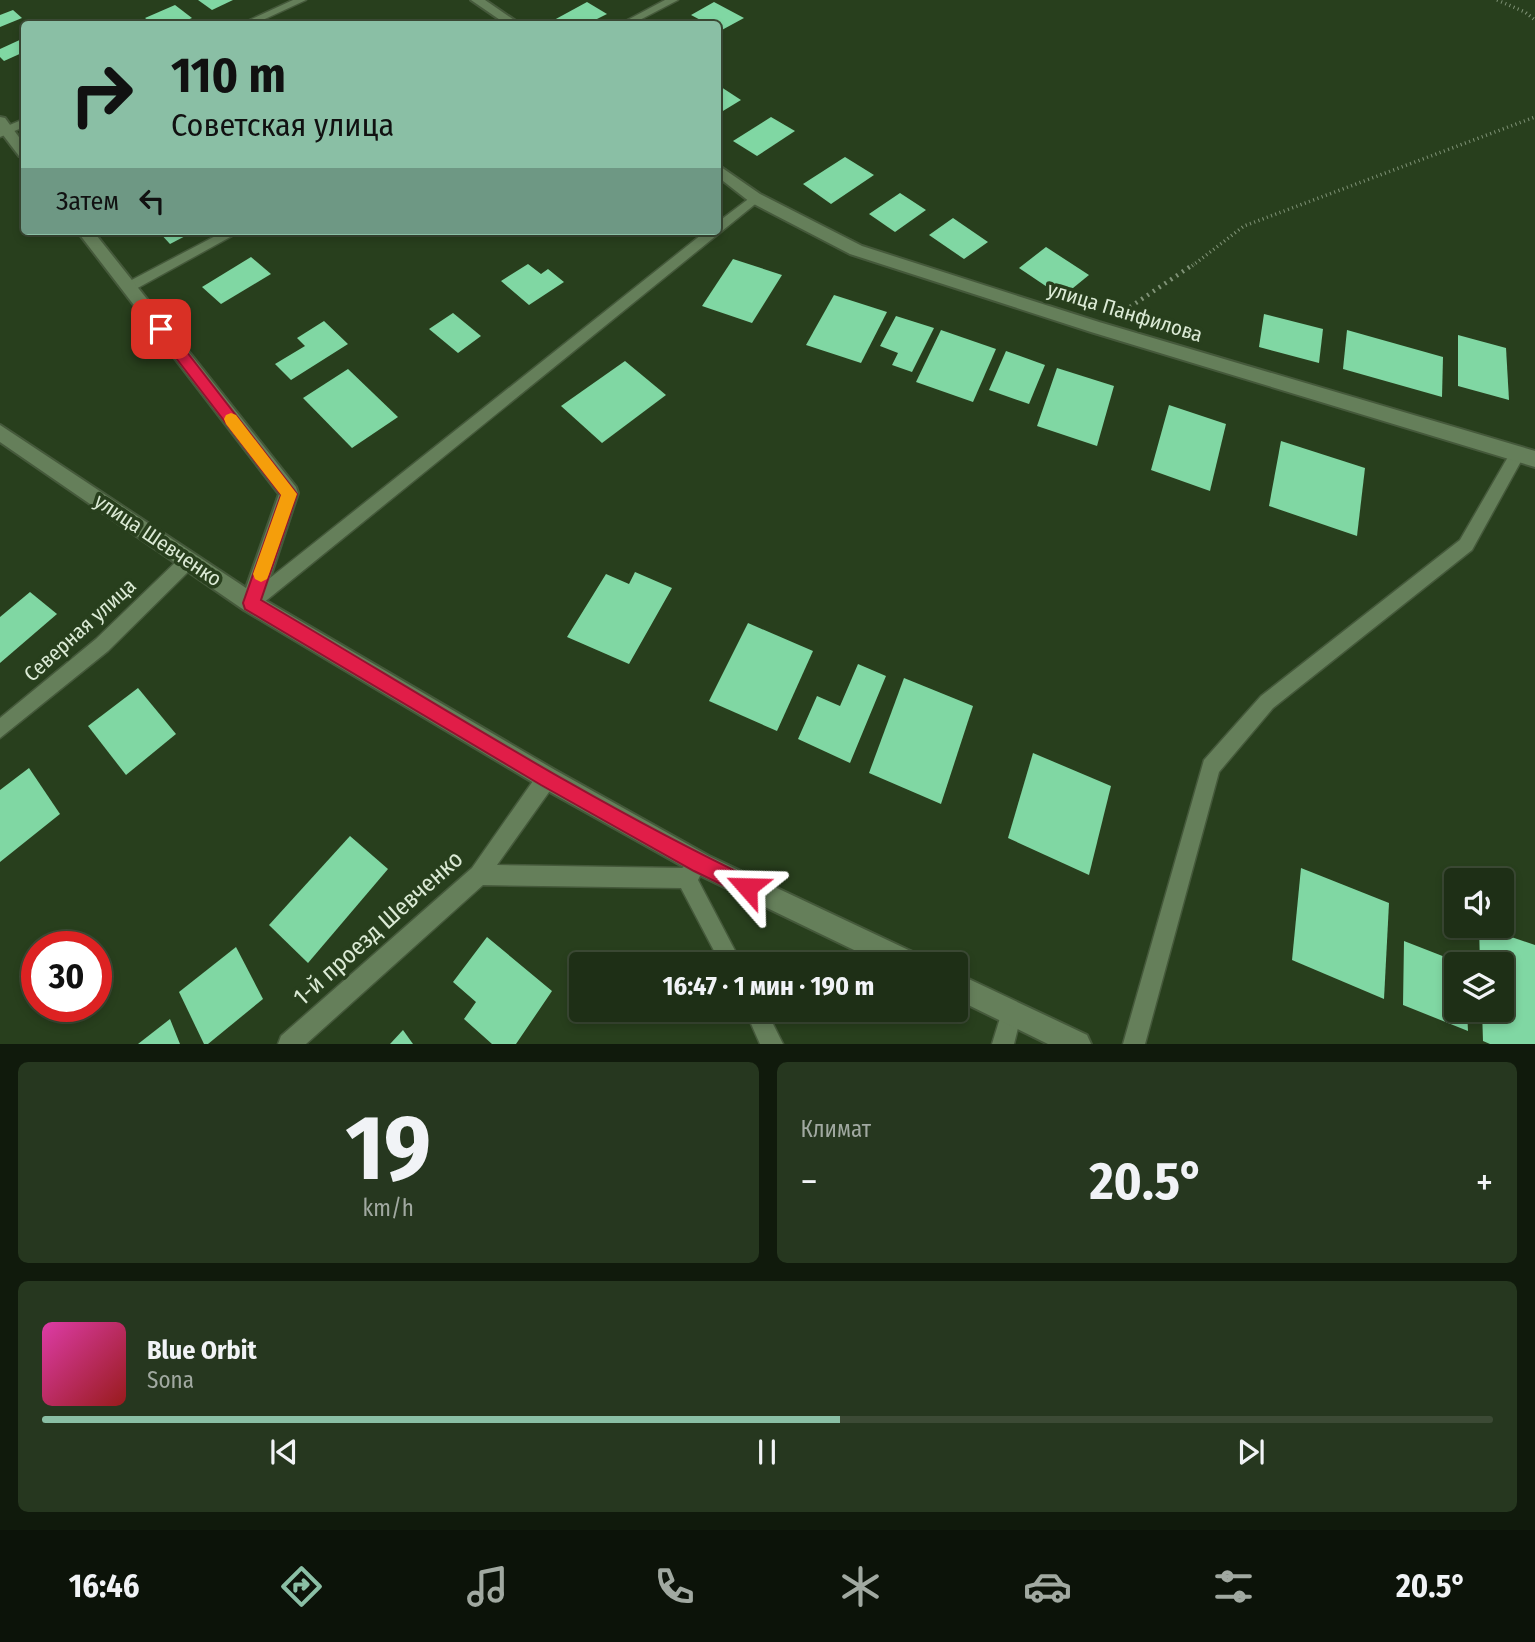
<!DOCTYPE html>
<html lang="ru">
<meta charset="utf-8">
<style>
:root{--surface:#1e2f16;--page:#26371f;--text:#f1f3f6;--muted:#a1a9a1;--line:#3c4a35;--accent:#8abfa5}
body{margin:0;font-family:"Fira Sans Condensed",sans-serif;background:var(--page);color:var(--text);height:100vh;display:flex;flex-direction:column;font-size:26px;white-space:nowrap}
*{box-sizing:border-box;margin:0}
p{font-size:23px;color:var(--muted)}
.icon{flex:none;width:38px;height:38px;fill:none;stroke:currentColor;stroke-width:2;stroke-linecap:round;stroke-linejoin:round}
.map{position:relative;height:1044px;overflow:hidden}
.side{display:flex;flex-direction:column;gap:18px;padding:18px;background:#101a0c;flex:1}
.side>*{flex:none}
.hud{position:absolute;left:21px;top:21px;width:700px;height:214px;border-radius:7px;box-shadow:0 4px 10px #0003,0 0 0 2px var(--line);background:#8abfa5;color:#111;overflow:hidden}
.tools{position:absolute;left:1444px;top:868px;display:grid;gap:14px}
.tools a{display:grid;place-items:center;width:70px;height:70px;border-radius:7px;background:var(--surface);box-shadow:0 4px 10px #0003,0 0 0 2px var(--line);font-size:35px}
.speed{position:absolute;left:21px;top:931px;display:flex;gap:14px;font-size:35px;font-weight:700;text-align:center}
.speed>*{display:grid;place-content:center;width:91px;height:91px;border-radius:50%;background:var(--surface);box-shadow:0 4px 10px #0003,0 0 0 2px var(--line);line-height:1}
.speed .limit{border:10px solid #d22;background:#fff;color:#111}
.pin{position:absolute;display:grid;place-items:center;width:60px;height:60px;color:#fff;margin:-30px;border-radius:14px;box-shadow:0 4px 10px #0006}
.me{position:absolute;width:77px;margin:-38px;rotate:295deg;stroke-linejoin:round;filter:drop-shadow(0 0 5px #0008)}
.turn{display:flex;align-items:center;gap:24px;height:147px;padding:0 35px;font-size:32px}
.turn .icon{width:91px;height:91px;stroke-width:2.5}
.turn b{display:block;font-size:49px;line-height:60px}
.then{display:flex;align-items:center;height:66px;padding:0 35px;background:#0003;gap:14px;font-size:26px}
.big{font-size:52px;font-weight:700;line-height:1.1}
.side .card{flex:1;display:flex;flex-direction:column;justify-content:center;gap:10px;min-width:0;padding:0 24px;border-radius:10px;background:var(--page)}
.side .dial{align-items:center;gap:0}
.dial b{font-size:91px;line-height:1}
.song{display:flex;align-items:center;gap:21px}
.cover{width:84px;height:84px;border-radius:10px;background:linear-gradient(135deg,hsl(320 70% 55%),hsl(0 70% 35%))}
.played{height:7px;border-radius:4px;background:linear-gradient(90deg,var(--accent) 55%,var(--line) 55%)}
.keys{display:flex;justify-content:space-around;direction:ltr}
.heat{display:flex;justify-content:space-between;align-items:center;font-size:38px;direction:ltr}
.side .tiles{flex:1;display:grid;gap:18px;grid-template-columns:1fr 1fr}
.card:last-child{grid-column:span 2}
.trip{position:absolute;left:569px;top:952px;width:399px;height:70px;border-radius:7px;background:var(--surface);box-shadow:0 4px 10px #0003,0 0 0 2px var(--line);font-weight:700;line-height:70px;text-align:center}
.dock{display:flex;height:112px;justify-content:space-around;align-items:center;background:#0c1309;color:var(--muted)}
.dock .icon{width:49px;height:49px}
.dock .selected{color:var(--accent)}
.dock b{font-size:32px;color:var(--text)}
.map>svg:first-child{display:block}
.building{fill:#80d7a3}
.lines{fill:none;stroke-linecap:round;stroke-linejoin:round}
.service-casing{stroke:#45593b;stroke-width:3}
.minor-casing{stroke:#45593b;stroke-width:4}
.path-far1{stroke:#7f9276;stroke-width:3.5;stroke-dasharray:1 3.5;stroke-linecap:butt}
.path{stroke:#7f9276;stroke-width:4.5;stroke-dasharray:2 5;stroke-linecap:butt}
.service{fill:#657f5a;fill-rule:evenodd}
.minor{fill:#657f5a;fill-rule:evenodd}
.route{fill:#e11d48;stroke:#92132f;stroke-width:2}
.slow{fill:#f59e0b}
.labels{text-anchor:middle;stroke-width:7;stroke-linejoin:round;paint-order:stroke}
.street-label{font-size:21px;fill:#dbead5;stroke:#283f1d}
.near-street-label{font-size:24px;fill:#dbead5;stroke:#283f1d}
</style>
<div class="map">
<svg width="1535" height="1044" viewBox="0 0 1535 1044">
<rect width="100%" height="100%" fill="#283f1d"/>
<g class="building">
<path d="M 198,0 L 233,0 L 212,10 Z"/>
<path d="M 587,2 L 607,14 L 587,24 L 562,24 L 554,20 Z"/>
<path d="M 714,2 L 744,18 L 720,31 L 718,24 L 708,24 L 691,15 Z"/>
<path d="M 175,5 L 192,18 L 178,24 L 153,24 L 145,18 Z"/>
<path d="M 13,10 L 22,18 L 0,27 L 0,15 Z"/>
<path d="M 24,38 L 24,52 L 4,61 L 0,57 L 0,49 Z"/>
<path d="M 718,85 L 741,100 L 718,114 Z"/>
<path d="M 771,117 L 795,131 L 757,156 L 733,141 Z"/>
<path d="M 845,157 L 874,175 L 831,204 L 803,184 Z"/>
<path d="M 900,193 L 926,210 L 895,232 L 869,214 Z"/>
<path d="M 953,218 L 988,242 L 964,259 L 929,235 Z"/>
<path d="M 158,231 L 195,231 L 170,244 Z"/>
<path d="M 1046,247 L 1089,275 L 1062,297 L 1019,268 Z"/>
<path d="M 251,257 L 271,274 L 221,304 L 202,287 Z"/>
<path d="M 733,259 L 782,275 L 752,323 L 702,306 Z"/>
<path d="M 528,264 L 541,274 L 548,269 L 564,282 L 529,305 L 501,281 Z"/>
<path d="M 834,295 L 887,312 L 861,363 L 806,345 Z"/>
<path d="M 453,313 L 481,336 L 458,353 L 429,329 Z"/>
<path d="M 1264,314 L 1323,329 L 1319,363 L 1259,347 Z"/>
<path d="M 896,316 L 934,328 L 912,372 L 892,365 L 898,353 L 880,346 Z"/>
<path d="M 324,321 L 348,344 L 291,380 L 275,364 L 305,346 L 297,338 Z"/>
<path d="M 941,330 L 996,349 L 973,402 L 916,382 Z"/>
<path d="M 1347,330 L 1443,357 L 1442,397 L 1343,369 Z"/>
<path d="M 1458,335 L 1506,348 L 1509,400 L 1458,386 Z"/>
<path d="M 1006,351 L 1045,365 L 1029,404 L 989,390 Z"/>
<path d="M 625,361 L 666,395 L 602,443 L 561,406 Z"/>
<path d="M 1057,368 L 1114,386 L 1097,446 L 1037,426 Z"/>
<path d="M 348,369 L 398,417 L 352,448 L 303,398 Z"/>
<path d="M 1169,405 L 1226,424 L 1210,491 L 1151,470 Z"/>
<path d="M 1281,441 L 1365,468 L 1357,536 L 1269,506 Z"/>
<path d="M 635,572 L 672,588 L 629,664 L 567,637 L 606,574 L 629,584 Z"/>
<path d="M 30,592 L 57,614 L 0,663 L 0,617 Z"/>
<path d="M 748,623 L 813,651 L 777,731 L 709,701 Z"/>
<path d="M 858,664 L 886,676 L 850,763 L 798,739 L 817,696 L 840,706 Z"/>
<path d="M 904,678 L 973,706 L 941,804 L 869,773 Z"/>
<path d="M 138,688 L 176,734 L 126,775 L 88,726 Z"/>
<path d="M 1033,753 L 1111,786 L 1089,875 L 1008,838 Z"/>
<path d="M 29,768 L 60,814 L 0,862 L 0,790 Z"/>
<path d="M 350,836 L 388,869 L 308,963 L 269,925 Z"/>
<path d="M 1301,868 L 1389,903 L 1384,999 L 1292,960 Z"/>
<path d="M 1479,926 L 1535,945 L 1535,1044 L 1490,1044 L 1483,1041 L 1482,1010 L 1502,1010 L 1502,964 L 1480,964 Z"/>
<path d="M 487,937 L 552,991 L 516,1044 L 492,1044 L 464,1019 L 476,1002 L 453,982 Z"/>
<path d="M 1404,941 L 1463,964 L 1456,964 L 1456,1010 L 1467,1010 L 1468,1031 L 1403,1005 Z"/>
<path d="M 236,947 L 263,999 L 208,1044 L 204,1044 L 179,992 Z"/>
<path d="M 170,1019 L 180,1044 L 138,1044 Z"/>
<path d="M 403,1030 L 413,1044 L 390,1044 Z"/>
</g>
<g class="lines">
<g class="service-casing">
<g id="service">
<path d="M 293,0 L 306,0 L 254,24 L 241,24 Z"/>
<path d="M 665,0 L 678,0 L 632,24 L 620,24 Z"/>
<path d="M 24,119 L 24,127 L 0,137 L 0,129 Z"/>
<path d="M 755,194 L 761,198 L 759,201 L 722,231 L 257,608 L 251,611 L 245,608 L 243,603 L 245,598 L 706,231 L 718,231 L 718,222 Z"/>
<path d="M 225,231 L 241,231 L 134,290 L 129,292 L 122,287 L 124,284 Z"/>
<path d="M 1517,448 L 1522,450 L 1525,454 L 1472,550 L 1273,708 L 1219,772 L 1145,1044 L 1123,1044 L 1204,760 L 1261,696 L 1460,540 L 1512,450 Z"/>
<path d="M 188,554 L 194,556 L 196,561 L 194,566 L 108,651 L 0,738 L 0,718 L 96,639 L 182,556 Z"/>
<path d="M 547,769 L 554,771 L 556,778 L 554,785 L 497,865 L 682,868 L 692,862 L 699,865 L 702,872 L 698,880 L 742,964 L 721,964 L 681,888 L 483,885 L 306,1044 L 278,1044 L 281,1036 L 472,868 L 540,771 Z"/>
<path d="M 1011,1001 L 1018,1005 L 1022,1012 L 1014,1044 L 992,1044 L 1004,1005 Z"/>
<path d="M 745,1010 L 766,1010 L 783,1044 L 760,1044 Z"/>
</g>
</g>
<g class="minor-casing">
<g id="minor">
<path d="M 471,0 L 485,0 L 520,24 L 506,24 Z"/>
<path d="M 0,117 L 5,118 L 24,144 L 24,157 L 19,156 L 0,131 Z"/>
<path d="M 718,165 L 760,194 L 862,246 L 1099,322 L 1535,451 L 1535,467 L 1091,332 L 850,254 L 750,202 L 718,177 Z"/>
<path d="M 77,231 L 93,231 L 296,487 L 298,493 L 263,599 L 555,770 L 709,856 L 919,955 L 922,964 L 883,964 L 693,872 L 539,786 L 244,610 L 0,442 L 0,425 L 246,588 L 279,494 Z"/>
<path d="M 956,973 L 1087,1035 L 1091,1044 L 1048,1044 L 956,999 Z"/>
</g>
</g>
<g class="path-far1">
<path d="M 1497,0 L 1525,12 L 1535,20"/>
<path d="M 1192,266 L 1244,226 L 1535,117"/>
</g>
<path class="path" d="M 1124,311 L 1194,264"/>
<use href="#service" class="service"/>
<use href="#minor" class="minor"/>
</g>
<path class="route" d="M 161,323 L 166,325 L 297,494 L 261,600 C 423,695 584,799 754,880 L 757,887 L 754,894 L 747,897 L 694,871 L 541,785 L 245,609 L 243,603 L 281,495 L 156,332 L 154,329 Z"/>
<path class="slow" d="M 231,413 L 236,415 L 297,494 L 269,574 L 267,579 L 261,582 L 255,579 L 253,574 L 281,495 L 226,424 L 224,419 L 226,415 Z"/>
<g class="labels">
<g class="street-label">
<text transform="translate(1125 312) rotate(17)" y="7">улица Панфилова</text>
<text transform="translate(158 540) rotate(34)" y="7">улица Шевченко</text>
<text transform="translate(80 630) rotate(-42)" y="7">Северная улица</text>
</g>
<g class="near-street-label">
<text transform="translate(378 928) rotate(-42)" y="8">1-й проезд Шевченко</text>
</g>
</g>
</svg>
<div class="tools">
<a><svg class="icon" aria-label="sound" viewBox="0 0 24 24"><path d="M4 9h4l5-4v14l-5-4H4zM17 9q2 3 0 6"/></svg></a>
<a><svg class="icon" aria-label="layers" viewBox="0 0 24 24"><path d="M12 4l9 5-9 5-9-5zM3 14l9 5 9-5"/></svg></a>
</div>
<div class="speed"><div class="limit">30</div></div>
<div class="pin" style="left:161px;top:329px;background:#d93025"><svg class="icon" aria-label="arrive" viewBox="0 0 24 24"><path d="M6 21V4h12l-3 4 3 4H6"/></svg></div>
<svg class="me" style="left:747px;top:887px" viewBox="-20 -20 40 40"><path d="M0-17L14 15 0 8-14 15z" fill="#e11d48" stroke="#fff" stroke-width="4"/></svg>
<div class="trip">16:47 · 1 мин · 190 m</div>
<div class="hud">
<div class="turn"><svg class="icon" aria-label="right" viewBox="0 0 24 24"><path d="M7 20v-9h11M14 6l5 5-5 5"/></svg><div><b>110 m</b>Советская улица</div></div>
<div class="then">Затем<svg class="icon" aria-label="left" viewBox="0 0 24 24"><path d="M17 20v-9H6M10 6l-5 5 5 5"/></svg></div>
</div>
</div>
<section class="side">
<div class="tiles">
<div class="card dial"><b>19</b><p>km/h</p></div>
<div class="card"><p>Климат</p>
<div class="heat"><a>−</a><b class="big">20.5°</b><a>+</a></div>
</div>
<div class="card">
<div class="song"><i class="cover"></i><div><b>Blue Orbit</b><p>Sona</p></div></div>
<div class="played"></div>
<div class="keys"><svg class="icon" aria-label="previous" viewBox="0 0 24 24"><path d="M18 5L8 12l10 7zM5 5v14"/></svg><svg class="icon" aria-label="pause" viewBox="0 0 24 24"><path d="M8 5v14M16 5v14"/></svg><svg class="icon" aria-label="next" viewBox="0 0 24 24"><path d="M6 5l10 7-10 7zM19 5v14"/></svg></div>
</div>
</div>
</section>
<nav class="dock">
<b>16:46</b>
<svg class="icon selected" aria-label="directions" viewBox="0 0 24 24"><path d="M12 3l9 9-9 9-9-9zM9 14v-3h6M13 9l2 2-2 2"/></svg>
<svg class="icon" aria-label="music" viewBox="0 0 24 24"><path d="M9 18V5l10-2v13"/><circle cx="6" cy="18" r="3"/><circle cx="16" cy="16" r="3"/></svg>
<svg class="icon" aria-label="phone" viewBox="0 0 24 24"><path d="M5 4h4l2 5-3 2q2 4 5 5l2-3 5 2v4C11 20 4 13 5 4z"/></svg>
<svg class="icon" aria-label="climate" viewBox="0 0 24 24"><path d="M12 3v18M4 7l16 10M4 17L20 7"/></svg>
<svg class="icon" aria-label="car" viewBox="0 0 24 24"><path d="M5 17H2v-5l4-1 3-4h7l3 4 3 1v5h-3M9 17h6M6 11h13"/><circle cx="7" cy="17" r="2"/><circle cx="17" cy="17" r="2"/></svg>
<svg class="icon" aria-label="filters" viewBox="0 0 24 24"><path d="M4 7h16M4 17h16"/><circle cx="9" cy="7" r="2"/><circle cx="15" cy="17" r="2"/></svg>
<b>20.5°</b>
</nav>
